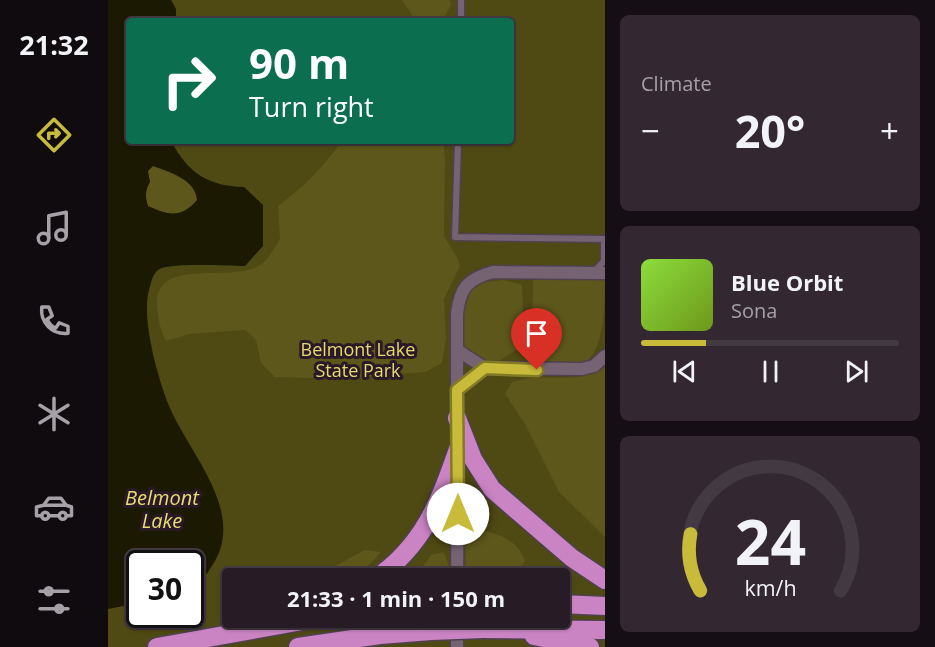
<!DOCTYPE html>
<meta charset="utf-8">
<style>
:root{--surface:#271b26;--page:#332832;--text:#f1f3f6;--muted:#a4a1a7;--line:#433943;--accent:#c9bb3a}
body{margin:0;font-family:"Open Sans",sans-serif;background:var(--page);color:var(--text);height:100vh;display:flex;flex-direction:column;font-size:22px;white-space:nowrap}
*{box-sizing:border-box;margin:0}
p{font-size:20px;color:var(--muted)}
.icon{flex:none;width:33px;height:33px;fill:none;stroke:currentColor;stroke-width:2;stroke-linecap:round;stroke-linejoin:round}
.map{position:relative;flex:1;overflow:hidden}
.drawer{display:flex;flex-direction:column;gap:15px;padding:15px;background:#150f15;width:330px}
.drawer>*{flex:none}
.banner{position:absolute;left:18px;top:18px;width:388px;height:126px;border-radius:6px;box-shadow:0 2px 4px #0004,0 0 0 2px var(--line);background:#0b6e4f;color:#fff;overflow:hidden}
.speed{position:absolute;left:18px;top:550px;display:flex;gap:12px;font-size:30px;font-weight:700;text-align:center}
.speed>*{display:grid;place-content:center;width:78px;height:78px;border-radius:50%;background:var(--surface);box-shadow:0 2px 4px #0004,0 0 0 2px var(--line);line-height:1}
.speed .limit{border:3px solid #111;border-radius:9px;background:#fff;color:#111}
.pin{position:absolute;display:grid;place-items:center;width:51px;height:51px;color:#fff;margin:-62px -26px;border-radius:50% 50% 50% 0;rotate:-45deg;box-shadow:0 0 6px #0007}
.pin .icon{rotate:45deg}
.me{position:absolute;width:66px;margin:-33px;rotate:0deg;stroke-linejoin:round;filter:drop-shadow(0 0 4px #0008)}
.turn{display:flex;align-items:center;gap:21px;height:126px;padding:0 24px;font-size:27px}
.turn .icon{width:78px;height:78px;stroke-width:2.5}
.turn b{display:block;font-size:42px;line-height:51px}
.big{font-size:45px;font-weight:700;line-height:1.1}
.drawer .tile{flex:1;display:flex;flex-direction:column;justify-content:center;gap:9px;min-width:0;padding:0 21px;border-radius:9px;background:var(--page)}
.drawer .dial{align-items:center;gap:0}
.dial svg{height:156px;overflow:visible;fill:none;stroke:var(--line);stroke-width:7;stroke-linecap:round;text-anchor:middle}
.dial text{fill:var(--text);stroke:none}
.song{display:flex;align-items:center;gap:18px}
.cover{width:72px;height:72px;border-radius:9px;background:linear-gradient(135deg,hsl(90 70% 55%),hsl(80 70% 35%))}
.played{height:6px;border-radius:3px;background:linear-gradient(90deg,var(--accent) 25%,var(--line) 25%)}
.keys{display:flex;justify-content:space-around;direction:ltr}
.heat{display:flex;justify-content:space-between;align-items:center;font-size:33px;direction:ltr}
.trip{position:absolute;left:114px;top:568px;width:348px;height:60px;border-radius:6px;background:var(--surface);box-shadow:0 2px 4px #0004,0 0 0 2px var(--line);font-weight:700;line-height:60px;text-align:center}
main{display:flex;flex:1;min-height:0}
.tab-bar{display:flex;flex-direction:column;width:108px;justify-content:space-around;align-items:center;background:#100b0f;color:var(--muted)}
.tab-bar .icon{width:42px;height:42px}
.tab-bar .active{color:var(--accent)}
.tab-bar b{font-size:27px;color:var(--text)}
.map>svg:first-child{display:block}
.green{fill:#4f4913;fill-rule:evenodd}
.forest{fill:#5d571b}
.water{fill:#1c1902;fill-rule:evenodd}
.lines{fill:none;stroke-linecap:round;stroke-linejoin:round}
.lane-casing{stroke:#4f424e;stroke-width:9}
.street-casing{stroke:#4f424e;stroke-width:15}
.highway-casing{stroke:#4f424e;stroke-width:21}
.lane{stroke:#756373;stroke-width:6}
.street{stroke:#756373;stroke-width:12}
.highway{stroke:#ca84c3;stroke-width:18}
.highway-bridge-casing{stroke:#4f424e;stroke-width:21;stroke-linecap:butt}
.highway-bridge{stroke:#ca84c3;stroke-width:18}
.route-casing{stroke:#837a26;stroke-width:15}
.route{stroke:#c9bb3a;stroke-width:10}
.labels{text-anchor:middle;stroke-width:6;stroke-linejoin:round;paint-order:stroke}
.park-label{font-size:18px;fill:#e5d96f;stroke:#2a1a28}
.water-label{font-size:20px;font-style:italic;fill:#e9dd72;stroke:#2a1a28}
</style>
<main>
<nav class="tab-bar">
<b>21:32</b>
<svg class="icon active" aria-label="directions" viewBox="0 0 24 24"><path d="M12 3l9 9-9 9-9-9zM9 14v-3h6M13 9l2 2-2 2"/></svg>
<svg class="icon" aria-label="music" viewBox="0 0 24 24"><path d="M9 18V5l10-2v13"/><circle cx="6" cy="18" r="3"/><circle cx="16" cy="16" r="3"/></svg>
<svg class="icon" aria-label="phone" viewBox="0 0 24 24"><path d="M5 4h4l2 5-3 2q2 4 5 5l2-3 5 2v4C11 20 4 13 5 4z"/></svg>
<svg class="icon" aria-label="climate" viewBox="0 0 24 24"><path d="M12 3v18M4 7l16 10M4 17L20 7"/></svg>
<svg class="icon" aria-label="car" viewBox="0 0 24 24"><path d="M5 17H2v-5l4-1 3-4h7l3 4 3 1v5h-3M9 17h6M6 11h13"/><circle cx="7" cy="17" r="2"/><circle cx="17" cy="17" r="2"/></svg>
<svg class="icon" aria-label="filters" viewBox="0 0 24 24"><path d="M4 7h16M4 17h16"/><circle cx="9" cy="7" r="2"/><circle cx="15" cy="17" r="2"/></svg>
</nav>
<div class="map">
<svg width="497" height="647" viewBox="0 0 497 647">
<rect width="100%" height="100%" fill="#342432"/>
<path class="green" d="M 0,0 L 497,0 L 497,647 L 0,647 ZM 21,21 L 404,21 L 404,141 L 21,141 ZM 32,564 L 82,564 L 82,615 L 32,615 ZM 124,579 L 452,579 L 452,618 L 124,618 Z"/>
<g class="forest">
<path d="M 294,0 L 342,0 L 343,5 L 334,21 L 308,21 Z"/>
<path d="M 234,141 L 335,141 L 337,158 L 336,236 L 350,259 L 352,266 L 336,299 L 338,339 L 334,363 L 317,372 L 234,379 L 167,377 L 153,363 L 148,340 L 137,330 L 81,334 L 58,341 C 52,329 50,320 49,306 C 46,255 123,284 152,265 C 160,261 166,247 172,240 L 170,206 C 196,187 215,167 234,141 Z"/>
<path d="M 45,166 C 62,173 88,180 89,200 C 73,219 60,215 40,206 C 37,196 37,191 42,182 L 39,171 Z"/>
<path d="M 497,276 C 497,303 497,361 470,365 C 454,367 435,363 419,362 L 424,352 L 425,277 Z"/>
<path d="M 396,280 L 414,285 L 416,341 L 412,348 L 384,365 L 357,351 C 355,332 348,294 372,284 C 379,281 389,281 396,280 Z"/>
<path d="M 497,367 L 497,537 L 451,492 L 417,424 L 397,394 L 404,382 C 434,371 471,386 497,367 Z"/>
<path d="M 360,529 C 383,530 409,537 417,561 L 405,579 L 357,579 L 358,540 Z"/>
<path d="M 257,550 L 273,552 C 243,587 236,579 193,579 L 216,572 Z"/>
<path d="M 336,552 L 341,567 L 341,579 L 292,579 L 310,573 L 323,555 Z"/>
</g>
<path class="water" d="M 0,0 L 63,0 L 68,9 L 68,21 L 21,21 L 21,141 L 63,141 C 80,173 100,186 136,187 L 155,205 L 155,246 L 137,266 C 121,266 60,262 50,270 C 44,275 43,283 41,290 C 33,319 50,378 61,406 C 81,453 136,509 107,561 C 101,571 94,583 83,587 L 82,564 L 32,564 L 31,603 L 0,609 ZM 45,166 C 62,172 88,180 89,200 C 73,219 60,215 40,206 C 37,196 37,191 42,182 L 40,171 Z"/>
<g class="lines">
<g class="lane-casing">
<g id="lane">
<path d="M 353,21 L 353,0"/>
<path d="M 350,141 L 347,237 L 497,239"/>
<path d="M 487,271 L 496,261 L 496,239"/>
</g>
</g>
<g class="street-casing">
<g id="street">
<path d="M 349,350 L 377,368 L 474,369 L 486,366 L 497,356"/>
<path d="M 349,390 L 377,368"/>
<path d="M 349,424 L 349,314 C 352,288 359,279 385,272 L 497,273"/>
<path d="M 349,579 L 350,463"/>
<path d="M 349,647 L 349,618"/>
</g>
</g>
<g class="highway-casing">
<g id="highway">
<path d="M 349,418 L 365,459 L 384,489 L 464,558 L 497,580"/>
<path d="M 267,579 C 316,545 331,503 350,449"/>
<path d="M 452,604 L 497,606"/>
<path d="M 375,629 L 497,630"/>
<path d="M 426,636 L 482,647"/>
<path d="M 49,647 L 211,618"/>
<path d="M 190,647 L 272,635 L 323,631"/>
</g>
</g>
<use href="#lane" class="lane"/>
<use href="#street" class="street"/>
<use href="#highway" class="highway"/>
<g class="highway-bridge-casing">
<path id="highway-bridge" d="M 323,631 L 375,629"/>
</g>
<use href="#highway-bridge" class="highway-bridge"/>
</g>
<g class="lines">
<g class="route-casing">
<path id="route" d="M 350,514 L 349,390 L 377,368 L 429,370"/>
</g>
<use href="#route" class="route"/>
</g>
<g class="labels">
<g class="park-label">
<text x="250" y="356">Belmont Lake<tspan x="250" dy="21">State Park</tspan></text>
</g>
<g class="water-label">
<text x="54" y="505">Belmont<tspan x="54" dy="23">Lake</tspan></text>
</g>
</g>
</svg>
<div class="speed"><div class="limit">30</div></div>
<div class="pin" style="left:429px;top:370px;background:#d93025"><svg class="icon" aria-label="arrive" viewBox="0 0 24 24"><path d="M6 21V4h12l-3 4 3 4H6"/></svg></div>
<svg class="me" style="left:350px;top:514px" viewBox="-20 -20 40 40"><circle r="19" fill="#fff"/><path d="M0-13L10 11 0 6-10 11z" fill="#c9bb3a"/></svg>
<div class="trip">21:33 · 1 min · 150 m</div>
<div class="banner">
<div class="turn"><svg class="icon" aria-label="right" viewBox="0 0 24 24"><path d="M7 20v-9h11M14 6l5 5-5 5"/></svg><div><b>90 m</b>Turn right</div></div>
</div>
</div>
<section class="drawer">
<div class="tile"><p>Climate</p>
<div class="heat"><a>−</a><b class="big">20°</b><a>+</a></div>
</div>
<div class="tile">
<div class="song"><i class="cover"></i><div><b>Blue Orbit</b><p>Sona</p></div></div>
<div class="played"></div>
<div class="keys"><svg class="icon" aria-label="previous" viewBox="0 0 24 24"><path d="M18 5L8 12l10 7zM5 5v14"/></svg><svg class="icon" aria-label="pause" viewBox="0 0 24 24"><path d="M8 5v14M16 5v14"/></svg><svg class="icon" aria-label="next" viewBox="0 0 24 24"><path d="M6 5l10 7-10 7zM19 5v14"/></svg></div>
</div>
<div class="tile dial"><svg viewBox="0 0 100 80">
<path d="M14 69A42 42 0 1 1 86 69"/>
<path d="M14 69A42 42 0 0 1 9 40" stroke="#c9bb3a"/>
<text x="50" y="56" font-size="32" font-weight="700">24</text>
<text x="50" y="72" font-size="11">km/h</text>
</svg></div>
</section>
</main>
